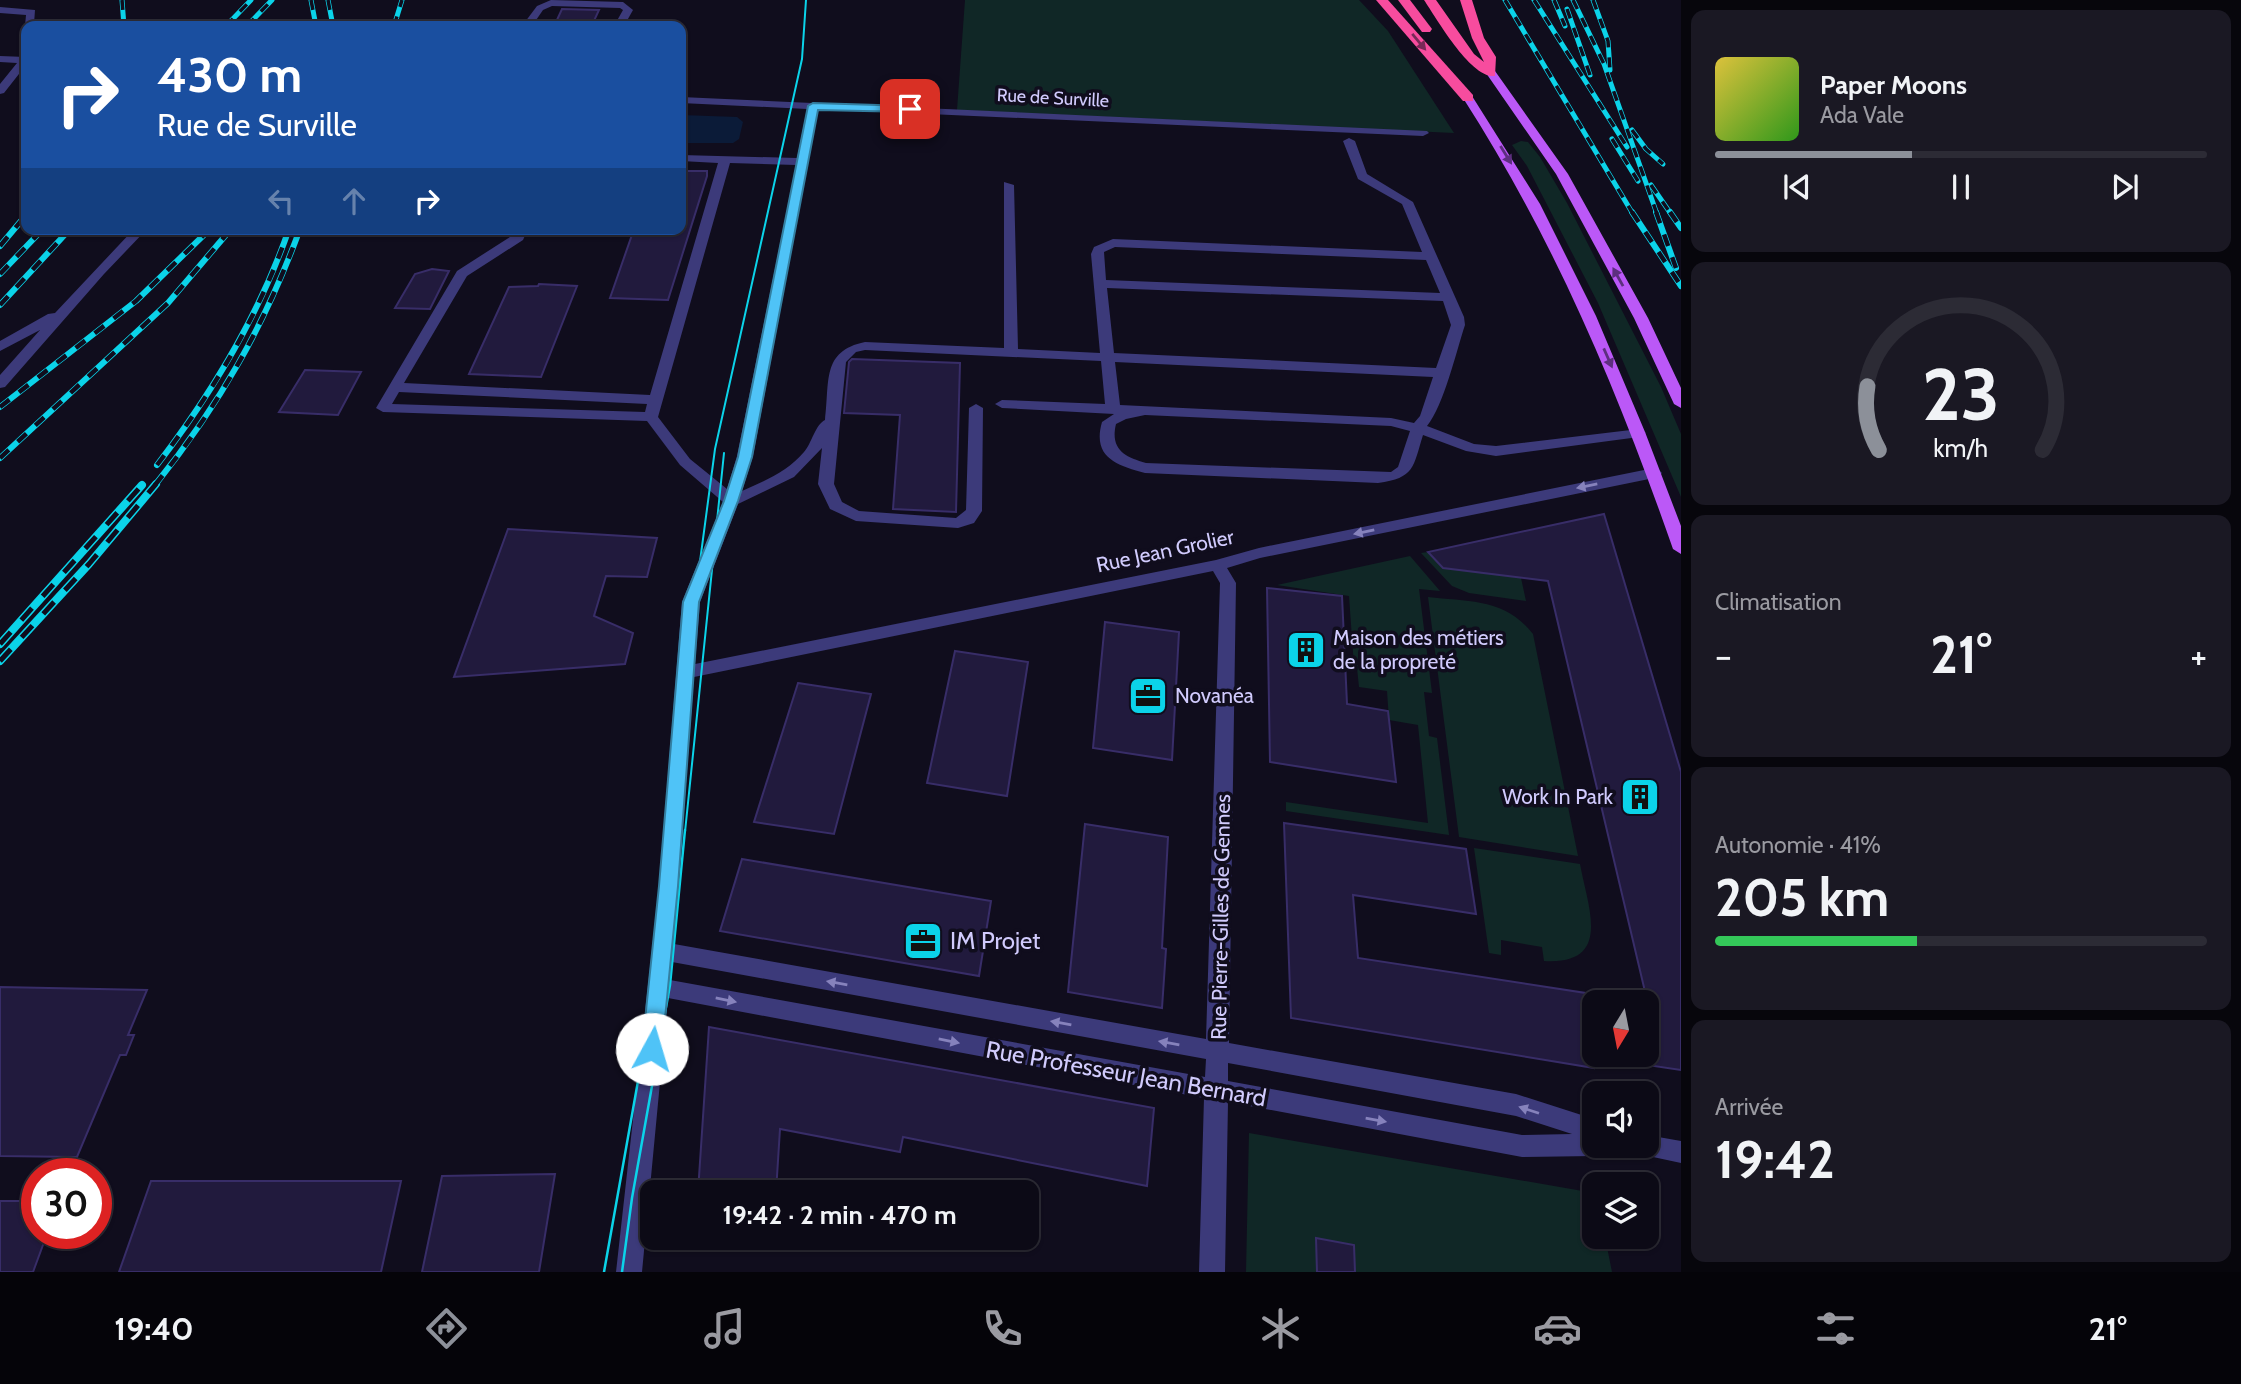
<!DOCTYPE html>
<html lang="fr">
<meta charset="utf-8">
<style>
:root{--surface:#0c0a16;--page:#1a1823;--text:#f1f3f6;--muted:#9a9aa1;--line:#2c2b35;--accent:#8c9099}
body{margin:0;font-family:Cabin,sans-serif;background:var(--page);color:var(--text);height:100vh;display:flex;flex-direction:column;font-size:26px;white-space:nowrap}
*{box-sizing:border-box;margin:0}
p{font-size:23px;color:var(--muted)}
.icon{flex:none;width:38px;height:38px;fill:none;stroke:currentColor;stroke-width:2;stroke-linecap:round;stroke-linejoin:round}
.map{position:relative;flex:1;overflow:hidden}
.sheet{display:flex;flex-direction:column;gap:10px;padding:10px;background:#07060c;width:560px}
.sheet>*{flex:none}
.banner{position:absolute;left:21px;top:21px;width:665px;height:214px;border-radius:14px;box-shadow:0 2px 5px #0004,0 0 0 2px var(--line);background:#1a4fa0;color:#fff;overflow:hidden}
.needle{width:46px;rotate:190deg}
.controls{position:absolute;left:1582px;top:990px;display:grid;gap:14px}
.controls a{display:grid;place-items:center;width:77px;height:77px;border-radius:14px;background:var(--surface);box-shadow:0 2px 5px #0004,0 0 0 2px var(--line);font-size:35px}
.speed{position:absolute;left:21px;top:1158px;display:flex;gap:14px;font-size:35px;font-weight:700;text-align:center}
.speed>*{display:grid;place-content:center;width:91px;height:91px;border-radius:50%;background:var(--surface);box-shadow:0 2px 5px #0004,0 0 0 2px var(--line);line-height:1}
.speed .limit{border:10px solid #d22;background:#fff;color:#111}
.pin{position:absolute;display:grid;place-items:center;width:60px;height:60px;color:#fff;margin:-30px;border-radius:14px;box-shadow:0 4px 10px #0006}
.me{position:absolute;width:77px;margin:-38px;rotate:6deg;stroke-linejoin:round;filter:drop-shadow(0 0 5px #0008)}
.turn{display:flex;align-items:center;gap:24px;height:147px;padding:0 21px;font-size:32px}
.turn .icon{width:91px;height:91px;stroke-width:2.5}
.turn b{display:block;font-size:49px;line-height:60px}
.lanes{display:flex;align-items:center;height:66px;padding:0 21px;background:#0003;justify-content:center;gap:35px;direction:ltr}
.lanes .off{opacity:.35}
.big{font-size:52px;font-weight:700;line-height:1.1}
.sheet .tile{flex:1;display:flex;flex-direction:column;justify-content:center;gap:10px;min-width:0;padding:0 24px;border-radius:14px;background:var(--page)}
.sheet .dial{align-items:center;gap:0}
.dial svg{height:182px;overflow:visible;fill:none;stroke:var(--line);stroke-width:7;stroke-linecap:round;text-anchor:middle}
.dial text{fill:var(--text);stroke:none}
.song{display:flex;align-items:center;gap:21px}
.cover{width:84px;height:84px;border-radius:10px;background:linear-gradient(135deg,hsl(50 70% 55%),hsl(110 70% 35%))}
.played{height:7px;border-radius:4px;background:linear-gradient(90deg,var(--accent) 40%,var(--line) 40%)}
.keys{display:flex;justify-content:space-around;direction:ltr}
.heat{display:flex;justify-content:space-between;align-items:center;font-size:38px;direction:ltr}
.charge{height:10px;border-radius:5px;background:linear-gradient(90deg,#34c759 41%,var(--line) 0)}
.trip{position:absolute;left:640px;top:1180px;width:399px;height:70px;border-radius:14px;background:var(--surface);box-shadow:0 2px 5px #0004,0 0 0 2px var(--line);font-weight:700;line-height:70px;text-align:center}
.dock{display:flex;height:112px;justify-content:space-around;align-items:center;background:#050409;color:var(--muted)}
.dock .icon{width:49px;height:49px}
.dock .on{color:var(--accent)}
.dock b{font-size:32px;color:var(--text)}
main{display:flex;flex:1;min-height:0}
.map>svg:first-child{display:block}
.green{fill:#102726}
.water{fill:#0b1b38}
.building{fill:#211a3d;stroke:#382d68;stroke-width:2}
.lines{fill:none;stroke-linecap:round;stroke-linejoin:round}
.minor{fill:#3c3a7a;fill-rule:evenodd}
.major{fill:#bb58f7;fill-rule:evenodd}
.highway{fill:#f74c9e;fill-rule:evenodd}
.tram-far1{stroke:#0bd3e9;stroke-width:2}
.tram{stroke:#0bd3e9;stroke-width:2.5}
.rail-far2-casing{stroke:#0bd3e9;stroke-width:5}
.rail-far1-casing{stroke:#0bd3e9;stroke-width:6}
.rail-casing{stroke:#0bd3e9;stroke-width:8}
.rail-far2{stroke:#100d1d;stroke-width:3.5;stroke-dasharray:10;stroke-linecap:butt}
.rail-far1{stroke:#100d1d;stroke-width:4.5;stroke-dasharray:12;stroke-linecap:butt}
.rail{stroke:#100d1d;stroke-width:5;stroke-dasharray:16;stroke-linecap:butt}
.oneway{fill:#782957}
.oneway2{fill:#5d2f7f}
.oneway3{fill:#8682bc}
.route{fill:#4fc3f7;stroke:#337fa1;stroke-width:2}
.labels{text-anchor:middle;stroke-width:7;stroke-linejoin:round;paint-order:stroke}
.far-street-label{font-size:18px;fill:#d1cbfd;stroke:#100d1d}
.street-label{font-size:21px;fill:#d1cbfd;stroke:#100d1d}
.poi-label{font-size:21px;fill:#d1cbfd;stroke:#100d1d;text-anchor:start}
.near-poi-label{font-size:24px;fill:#d1cbfd;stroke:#100d1d;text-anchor:start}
.near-street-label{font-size:24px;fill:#d1cbfd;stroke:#100d1d}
</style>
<main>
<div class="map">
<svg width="1681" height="1272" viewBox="0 0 1681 1272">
<rect width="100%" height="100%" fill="#100d1d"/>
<g class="green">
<path d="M 965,0 L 1359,0 L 1388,31 L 1454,133 L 957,110 Z"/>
<path d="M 1521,141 L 1528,142 L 1540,157 L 1567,203 L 1661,387 L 1681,434 L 1681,497 L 1598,303 L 1527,166 L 1512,145 Z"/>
<path d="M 1428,552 L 1443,568 L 1521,578 L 1526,601 L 1469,593 L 1452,586 L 1421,553 Z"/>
<path d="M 1410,556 L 1440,591 L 1419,589 L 1432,693 L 1424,692 L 1429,736 L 1437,738 L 1449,835 L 1286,811 L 1286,802 L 1428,823 L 1418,725 L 1389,720 L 1387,691 L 1359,687 L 1357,668 L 1354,666 L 1349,596 L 1277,585 Z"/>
<path d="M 1428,597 C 1469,602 1505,598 1533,634 L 1578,856 L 1459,837 Z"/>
<path d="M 1474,848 L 1580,864 C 1588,908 1613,965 1544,961 L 1542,947 L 1501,940 L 1501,955 L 1489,953 Z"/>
<path d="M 1249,1133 L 1594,1193 L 1594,1237 L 1605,1237 L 1612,1272 L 1355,1272 L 1354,1245 L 1317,1272 L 1246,1272 Z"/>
</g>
<path class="water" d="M 681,115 L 737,117 L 743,122 L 739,139 L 733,143 L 681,143 Z"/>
<g class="building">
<path d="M 562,9 L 599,10 L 593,23 L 556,22 Z"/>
<path d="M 681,171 L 707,171 L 707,176 L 668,300 L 610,298 L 634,229 L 681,229 Z"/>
<path d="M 432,269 L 449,271 L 430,309 L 395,308 L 415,274 Z"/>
<path d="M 539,284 L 577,286 L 541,377 L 469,374 L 509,287 L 538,286 Z"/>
<path d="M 852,359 L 960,363 L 956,512 L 893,509 L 900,415 L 844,413 L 849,362 Z"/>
<path d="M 305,370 L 361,372 L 338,415 L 279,412 Z"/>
<path d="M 1604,514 L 1681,772 L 1681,1070 L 1647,1065 L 1647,1000 L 1548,581 L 1443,568 L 1428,552 Z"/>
<path d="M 508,529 L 657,538 L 647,577 L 606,576 L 594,616 L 633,633 L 625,664 L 454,677 Z"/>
<path d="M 1267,588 L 1342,596 L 1347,704 L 1388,711 L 1396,782 L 1270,762 Z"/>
<path d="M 1105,622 L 1179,632 L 1172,760 L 1093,748 Z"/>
<path d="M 955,651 L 1028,662 L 1007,796 L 927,783 Z"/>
<path d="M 798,683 L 871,694 L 834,834 L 754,822 Z"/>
<path d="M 1284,823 L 1466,849 L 1476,914 L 1353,895 L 1358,958 L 1592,994 L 1594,1007 L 1594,1068 L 1291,1018 Z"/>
<path d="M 1085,824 L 1168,837 L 1162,948 L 1166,949 L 1162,1008 L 1068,992 Z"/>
<path d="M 742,859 L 991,901 L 979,976 L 720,931 Z"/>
<path d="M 0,987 L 147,990 L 128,1035 L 134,1035 L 126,1055 L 120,1055 L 77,1157 L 0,1156 Z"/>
<path d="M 709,1027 L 1154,1108 L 1147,1186 L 903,1137 L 900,1152 L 780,1129 L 776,1192 L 698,1192 Z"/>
<path d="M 555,1174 L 539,1272 L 422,1272 L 442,1176 Z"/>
<path d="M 151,1181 L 401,1181 L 381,1272 L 119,1272 Z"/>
<path d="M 0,1201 L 37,1201 L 37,1234 L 47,1234 L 33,1272 L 0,1272 Z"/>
<path d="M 1316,1238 L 1354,1245 L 1355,1272 L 1317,1272 Z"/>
</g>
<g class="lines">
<g class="minor">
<path d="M 551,0 L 623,2 L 633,10 L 624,26 L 614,26 L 623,10 L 620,8 L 552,6 L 543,10 L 532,26 L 522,26 L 537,6 Z"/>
<path d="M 0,7 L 35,10 L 34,24 L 25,26 L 26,15 L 0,13 Z"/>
<path d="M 0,56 L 26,57 L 26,65 L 4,93 L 0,94 L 0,84 L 17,63 L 0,62 Z"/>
<path d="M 681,97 L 1427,131 L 1429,133 L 1423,136 L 818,109 L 753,456 L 742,491 C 765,481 788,471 804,452 C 812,443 815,425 825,420 C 830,382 821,351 865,342 L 1004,348 L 1004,182 L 1014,185 L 1018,349 L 1100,353 L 1091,254 L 1094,247 L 1113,239 L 1422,252 L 1402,204 L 1358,179 L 1343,141 L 1349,138 L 1355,141 L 1367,174 L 1413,202 L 1464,317 L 1465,325 C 1456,352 1444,405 1427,426 L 1474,444 L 1496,446 L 1639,429 L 1646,433 L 1639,437 L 1496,456 L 1466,451 L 1423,435 C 1413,467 1415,478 1378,483 L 1145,473 C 1116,465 1092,457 1102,422 L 1114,414 L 1002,408 L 995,404 L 1002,400 L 1105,404 L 1101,361 L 865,350 L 856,352 L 846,362 L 834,484 L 842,502 L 859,511 L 956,518 L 966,510 L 969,408 L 976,404 L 983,408 L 982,511 L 974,523 L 958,528 L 856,521 L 830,509 L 818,484 L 822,448 L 794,477 L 738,504 L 700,602 L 695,664 L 1216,560 L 1259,548 L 1654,468 L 1659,470 L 1662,473 L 1659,476 L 1654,478 L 1260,558 L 1227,568 L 1236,583 L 1229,1043 L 1516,1094 L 1594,1119 L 1594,1146 L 1605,1146 L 1602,1153 L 1594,1156 L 1522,1157 L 1228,1102 L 1225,1272 L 1199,1272 L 1204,1098 L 668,998 L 642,1272 L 616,1272 L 659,886 L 682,602 L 723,502 L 680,465 L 647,421 L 383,412 L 376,408 L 457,271 L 513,235 L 516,229 L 528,229 L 523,240 L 467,276 L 404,383 L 650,395 L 718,163 L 681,161 L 681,155 L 797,158 L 807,109 L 681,103 ZM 730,163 L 796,165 L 737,456 L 727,489 L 690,459 L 658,417 ZM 1115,247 L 1426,260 L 1440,293 L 1106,280 L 1104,252 ZM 1107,288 L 1443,301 L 1451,325 L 1436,368 L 1114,353 ZM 1115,362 L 1433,377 L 1420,416 L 1414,423 L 1391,418 L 1120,405 ZM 399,392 L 647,404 L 645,412 L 392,404 ZM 1145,415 L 1391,426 L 1410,431 L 1398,467 L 1391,472 L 1146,463 C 1124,457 1110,449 1116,424 L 1126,419 ZM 1213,571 L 1220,583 L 1206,1039 L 674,944 L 694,677 ZM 672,962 L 1206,1059 L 1205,1077 L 670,980 ZM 1228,1063 L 1516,1116 L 1572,1134 L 1522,1135 L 1228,1081 Z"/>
<path d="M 134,229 L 147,229 L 104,274 L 5,387 L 0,388 L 0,375 L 40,330 L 0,351 L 0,341 L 48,314 L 55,313 Z"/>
<path d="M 1647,1135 L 1681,1141 L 1681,1163 L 1639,1154 L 1635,1146 L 1647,1146 Z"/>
</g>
<g class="major">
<path d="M 1487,71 L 1495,71 L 1568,174 L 1648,318 L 1681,388 L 1681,408 L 1674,404 L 1634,318 L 1556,174 L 1486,73 Z"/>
<path d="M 1464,96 L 1472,96 L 1540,204 L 1596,316 L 1645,432 L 1681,526 L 1681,554 L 1673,549 C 1617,389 1555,241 1463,98 Z"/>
</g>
<g class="highway">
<path d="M 1376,0 L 1388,0 L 1473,95 L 1473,101 L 1463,101 Z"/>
<path d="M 1398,0 L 1410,0 L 1432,29 L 1430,32 L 1422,32 Z"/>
<path d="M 1424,0 L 1436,0 L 1474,54 L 1484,62 L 1472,38 L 1460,0 L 1472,0 L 1484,38 L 1496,57 L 1495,76 C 1471,79 1437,19 1424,0 Z"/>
</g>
<g class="tram-far1">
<path d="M 671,832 L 693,614 L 715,449 L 802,59 L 806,0"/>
<path d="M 685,832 L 724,453"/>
</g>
<g class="tram">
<path d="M 604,1272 L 656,980 L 671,830"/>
<path d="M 622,1272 L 632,1198 L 670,985 L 685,830"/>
</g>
<g class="rail-far2-casing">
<g id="rail-far2">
<path d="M 122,0 L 124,26"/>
<path d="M 311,0 L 316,26"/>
<path d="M 328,0 L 333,26"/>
<path d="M 1505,0 L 1633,214"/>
<path d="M 1534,0 L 1627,147"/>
<path d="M 1554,0 L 1565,26"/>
<path d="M 1573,0 L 1604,64 L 1657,214"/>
<path d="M 1593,0 L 1608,41 L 1610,70"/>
<path d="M 1567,9 L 1590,75"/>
<path d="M 226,26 L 251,0"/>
<path d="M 247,26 L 272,0"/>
<path d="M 394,26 L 402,0"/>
<path d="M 1632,130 L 1646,149 L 1663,164"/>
<path d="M 1612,139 L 1638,181"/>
<path d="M 1651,185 L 1671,214"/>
</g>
</g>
<g class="rail-far1-casing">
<g id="rail-far1">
<path d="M 1632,212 L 1681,286"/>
<path d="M 1656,212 L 1676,268"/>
<path d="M 1670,212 L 1681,228"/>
<path d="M 0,246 L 26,215"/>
<path d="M 0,274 L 43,229"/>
<path d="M 0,305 L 70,229"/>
<path d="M 0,407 L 136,301 L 210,229"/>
<path d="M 0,458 L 168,303 L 231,229"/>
<path d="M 157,465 C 213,392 259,316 289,229"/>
<path d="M 155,485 C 220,404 264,327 300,229"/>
</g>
</g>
<g class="rail-casing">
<g id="rail">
<path d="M 0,644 L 142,485"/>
<path d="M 0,661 L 89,564 L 156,484"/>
</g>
</g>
<use href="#rail-far2" class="rail-far2"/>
<use href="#rail-far1" class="rail-far1"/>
<use href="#rail" class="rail"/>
</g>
<defs><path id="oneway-solid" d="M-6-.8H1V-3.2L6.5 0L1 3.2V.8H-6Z" transform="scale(1.75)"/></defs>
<use class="oneway" href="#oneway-solid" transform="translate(1419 42) rotate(50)"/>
<g class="oneway2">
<use href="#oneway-solid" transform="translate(1506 155) rotate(58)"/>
<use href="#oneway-solid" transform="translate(1618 277) rotate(-119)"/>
<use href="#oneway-solid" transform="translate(1608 358) rotate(66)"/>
</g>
<g class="oneway3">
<use href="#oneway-solid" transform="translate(1587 486) rotate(169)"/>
<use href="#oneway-solid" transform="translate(1364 532) rotate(168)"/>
<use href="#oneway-solid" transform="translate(837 983) rotate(-170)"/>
<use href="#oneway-solid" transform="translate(726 1000) rotate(11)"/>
<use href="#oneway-solid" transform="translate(1061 1023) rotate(-170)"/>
<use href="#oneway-solid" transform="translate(949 1041) rotate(11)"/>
<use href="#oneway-solid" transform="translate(1169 1043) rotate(-170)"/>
<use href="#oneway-solid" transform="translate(1529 1110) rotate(-162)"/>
<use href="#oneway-solid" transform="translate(1376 1120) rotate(10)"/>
</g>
<path class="route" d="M 813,103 L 910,106 L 915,109 L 910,112 L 818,110 L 752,457 L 738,501 L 699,602 L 678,886 L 662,1049 L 659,1056 L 652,1059 L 645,1056 L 642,1049 L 659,886 L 683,602 L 724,501 L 738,457 L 808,106 Z"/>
<defs>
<g id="building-square" transform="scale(2.0125)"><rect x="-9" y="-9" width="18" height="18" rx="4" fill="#0bd3e9" stroke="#100d1d"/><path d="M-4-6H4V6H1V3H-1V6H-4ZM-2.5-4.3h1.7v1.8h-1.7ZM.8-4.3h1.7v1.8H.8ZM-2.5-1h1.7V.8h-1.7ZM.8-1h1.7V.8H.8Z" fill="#111"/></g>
<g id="office-square" transform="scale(2.0125)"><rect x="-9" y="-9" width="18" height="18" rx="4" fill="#0bd3e9" stroke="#100d1d"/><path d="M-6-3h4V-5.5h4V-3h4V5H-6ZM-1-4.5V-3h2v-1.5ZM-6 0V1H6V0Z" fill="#111"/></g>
</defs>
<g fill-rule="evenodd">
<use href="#building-square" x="1306" y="650"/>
<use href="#office-square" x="1148" y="696"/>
<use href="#building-square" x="1640" y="797"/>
<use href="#office-square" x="923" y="941"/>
</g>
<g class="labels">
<g class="far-street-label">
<text transform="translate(1053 98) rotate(3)" y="6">Rue de Surville</text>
</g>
<g class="street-label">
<text transform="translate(1165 551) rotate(-12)" y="7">Rue Jean Grolier</text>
<text transform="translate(1221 917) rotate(-89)" y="7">Rue Pierre-Gilles de Gennes</text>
</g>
<g class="poi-label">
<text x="1333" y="645">Maison des métiers<tspan x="1333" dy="24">de la propreté</tspan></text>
<text x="1175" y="703">Novanéa</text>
<text x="1613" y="804" text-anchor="end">Work In Park</text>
</g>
<g class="near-poi-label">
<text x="950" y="949">IM Projet</text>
</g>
<g class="near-street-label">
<text transform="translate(1126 1074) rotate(10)" y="8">Rue Professeur Jean Bernard</text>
</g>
</g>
</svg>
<div class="controls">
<a><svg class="needle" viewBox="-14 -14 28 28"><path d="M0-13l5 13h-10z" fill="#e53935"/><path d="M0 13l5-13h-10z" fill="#9a9aa1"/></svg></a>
<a><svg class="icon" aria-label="sound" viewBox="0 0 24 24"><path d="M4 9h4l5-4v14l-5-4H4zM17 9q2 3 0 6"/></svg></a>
<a><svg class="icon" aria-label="layers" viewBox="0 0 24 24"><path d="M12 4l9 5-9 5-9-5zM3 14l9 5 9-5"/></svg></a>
</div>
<div class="speed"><div class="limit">30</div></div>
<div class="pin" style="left:910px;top:109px;background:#d93025"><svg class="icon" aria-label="arrive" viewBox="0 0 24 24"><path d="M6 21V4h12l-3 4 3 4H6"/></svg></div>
<svg class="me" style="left:652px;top:1049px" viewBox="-20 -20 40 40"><circle r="19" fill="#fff"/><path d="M0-13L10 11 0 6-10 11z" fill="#4fc3f7"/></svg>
<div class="trip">19:42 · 2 min · 470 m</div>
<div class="banner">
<div class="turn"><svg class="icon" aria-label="right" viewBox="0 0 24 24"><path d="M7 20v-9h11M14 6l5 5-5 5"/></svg><div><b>430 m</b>Rue de Surville</div></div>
<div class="lanes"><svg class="icon off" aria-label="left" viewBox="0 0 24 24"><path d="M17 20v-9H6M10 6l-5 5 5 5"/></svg><svg class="icon off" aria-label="ahead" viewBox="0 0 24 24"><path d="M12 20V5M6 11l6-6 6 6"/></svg><svg class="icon" aria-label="right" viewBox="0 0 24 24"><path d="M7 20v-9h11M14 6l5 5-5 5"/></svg></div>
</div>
</div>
<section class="sheet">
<div class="tile">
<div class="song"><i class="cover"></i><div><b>Paper Moons</b><p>Ada Vale</p></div></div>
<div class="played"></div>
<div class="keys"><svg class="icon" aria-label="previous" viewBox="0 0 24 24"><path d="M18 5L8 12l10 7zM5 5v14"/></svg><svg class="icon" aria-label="pause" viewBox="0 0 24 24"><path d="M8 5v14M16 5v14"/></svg><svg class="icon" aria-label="next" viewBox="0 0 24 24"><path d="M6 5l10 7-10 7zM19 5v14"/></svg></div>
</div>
<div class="tile dial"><svg viewBox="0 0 100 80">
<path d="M14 69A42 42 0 1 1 86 69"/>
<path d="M14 69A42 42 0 0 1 9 41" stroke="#8c9099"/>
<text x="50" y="56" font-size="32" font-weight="700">23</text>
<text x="50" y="72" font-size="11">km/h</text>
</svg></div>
<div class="tile"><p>Climatisation</p>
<div class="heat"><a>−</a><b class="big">21°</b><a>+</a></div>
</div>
<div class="tile"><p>Autonomie · 41%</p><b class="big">205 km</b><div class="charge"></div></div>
<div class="tile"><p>Arrivée</p><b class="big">19:42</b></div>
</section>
</main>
<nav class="dock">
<b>19:40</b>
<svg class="icon on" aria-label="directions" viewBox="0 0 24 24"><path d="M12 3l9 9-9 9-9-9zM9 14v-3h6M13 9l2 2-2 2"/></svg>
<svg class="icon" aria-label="music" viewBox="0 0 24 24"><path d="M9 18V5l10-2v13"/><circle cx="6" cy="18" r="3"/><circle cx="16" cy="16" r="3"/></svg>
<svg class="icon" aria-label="phone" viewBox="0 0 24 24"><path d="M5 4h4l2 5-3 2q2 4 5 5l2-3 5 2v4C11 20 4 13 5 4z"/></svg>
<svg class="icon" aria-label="climate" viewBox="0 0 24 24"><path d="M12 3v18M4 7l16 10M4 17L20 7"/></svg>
<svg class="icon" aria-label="car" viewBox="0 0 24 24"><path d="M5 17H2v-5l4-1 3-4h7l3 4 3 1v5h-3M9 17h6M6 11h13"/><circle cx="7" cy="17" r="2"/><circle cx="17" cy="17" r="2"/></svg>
<svg class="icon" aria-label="filters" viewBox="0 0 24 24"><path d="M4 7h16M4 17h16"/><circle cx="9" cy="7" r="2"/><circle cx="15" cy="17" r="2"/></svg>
<b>21°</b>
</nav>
